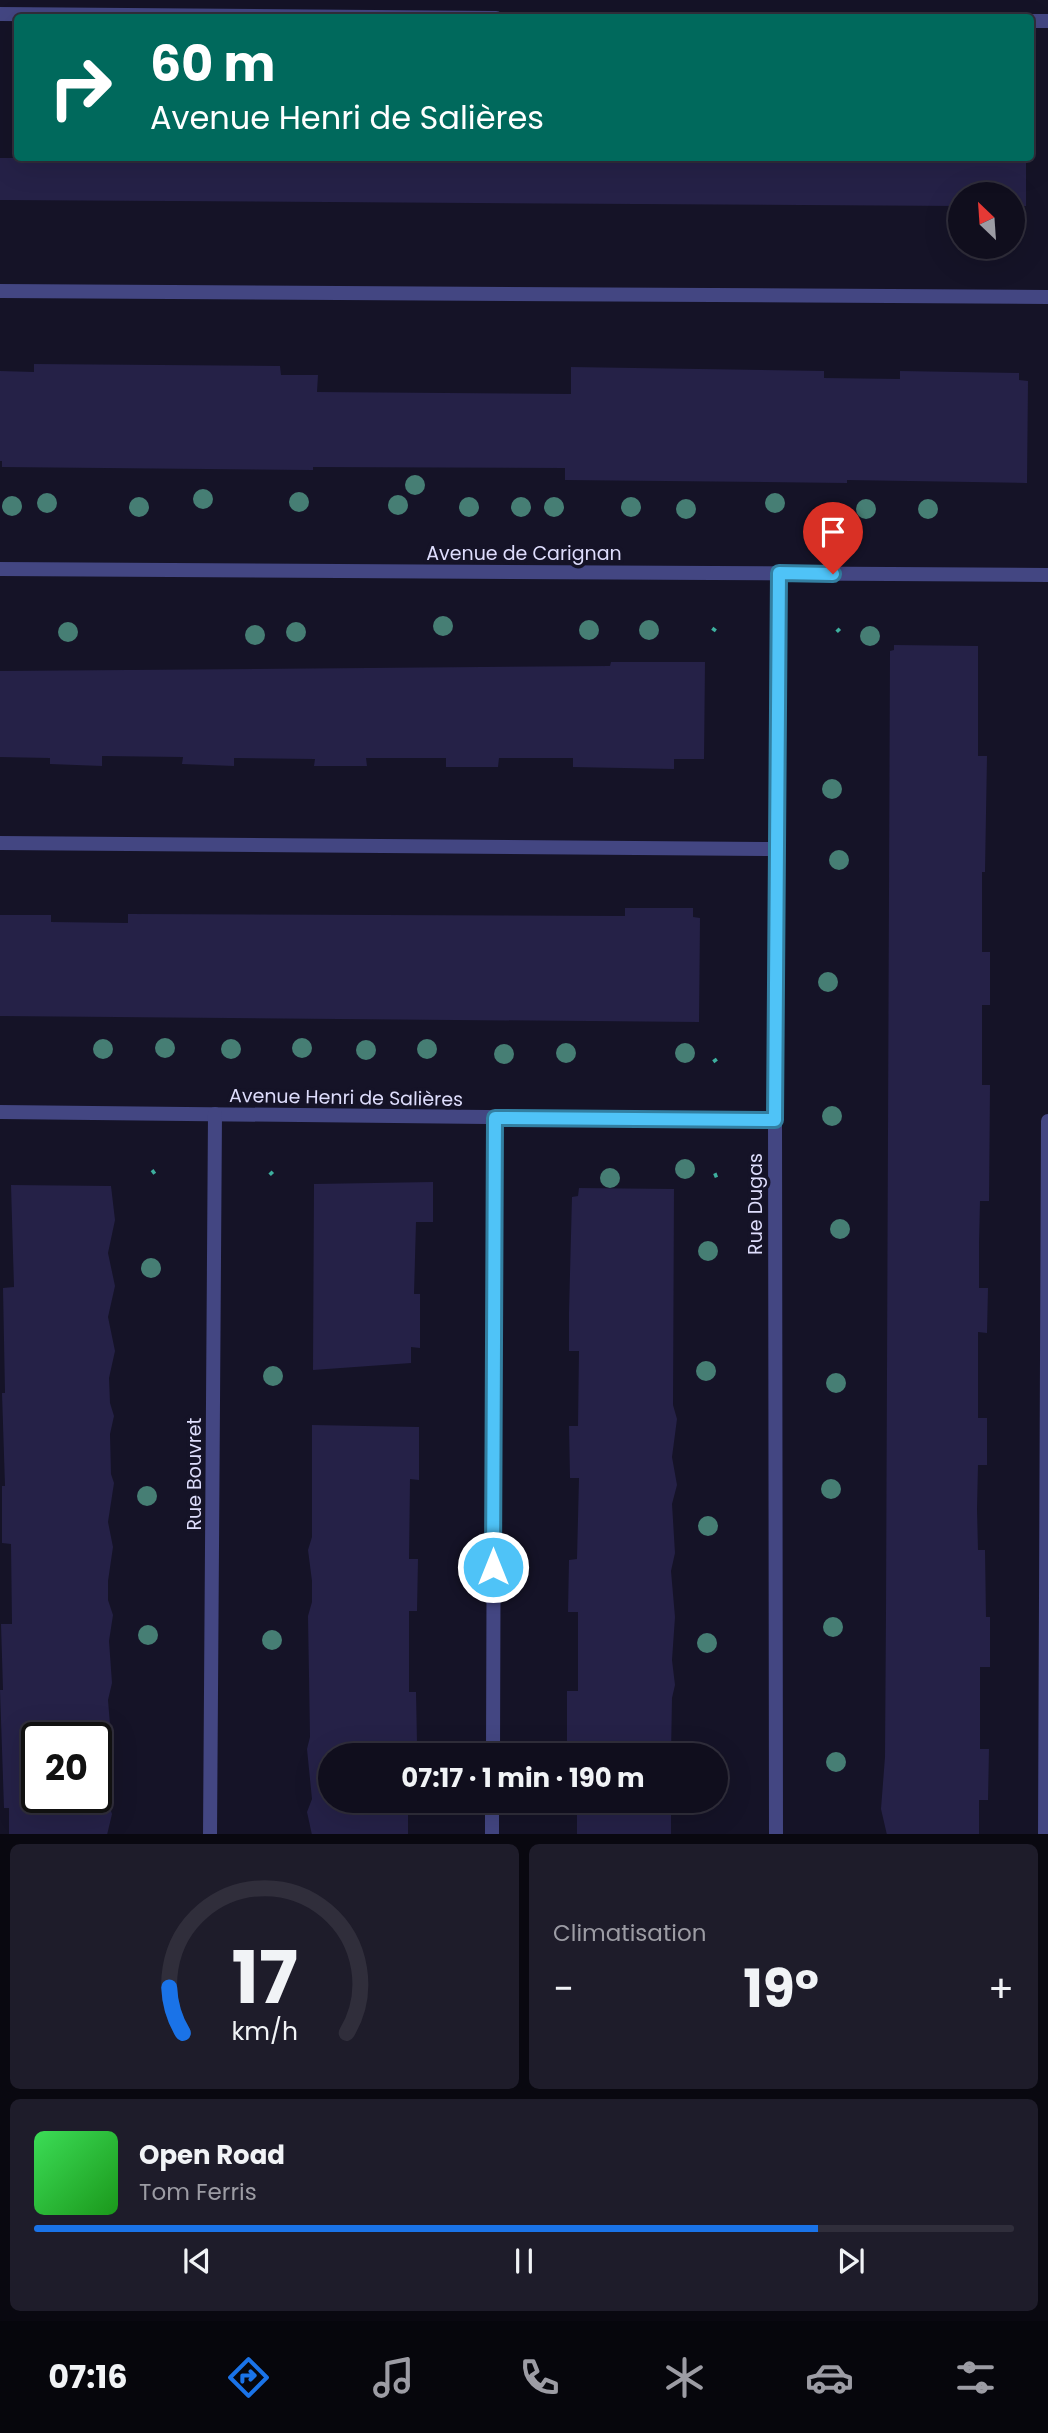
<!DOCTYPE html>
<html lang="fr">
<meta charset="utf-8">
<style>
:root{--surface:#100e1d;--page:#1e1c2a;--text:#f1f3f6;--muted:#9c9ca4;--line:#302e3b;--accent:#1a73e8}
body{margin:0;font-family:Poppins,sans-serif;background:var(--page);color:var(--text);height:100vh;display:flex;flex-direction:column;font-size:26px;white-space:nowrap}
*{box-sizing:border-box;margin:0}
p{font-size:23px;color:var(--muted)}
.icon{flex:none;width:38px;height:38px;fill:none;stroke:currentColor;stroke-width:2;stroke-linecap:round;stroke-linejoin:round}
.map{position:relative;height:1834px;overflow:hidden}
.panel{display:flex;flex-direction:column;gap:10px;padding:10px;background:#090810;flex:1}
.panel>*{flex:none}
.banner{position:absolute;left:14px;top:14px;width:1020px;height:147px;border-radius:7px;box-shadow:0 7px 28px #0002,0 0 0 2px var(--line);background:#00695c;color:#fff;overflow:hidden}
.needle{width:46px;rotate:335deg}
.buttons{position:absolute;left:948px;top:182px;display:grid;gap:14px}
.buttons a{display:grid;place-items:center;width:77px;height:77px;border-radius:50%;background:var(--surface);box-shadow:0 7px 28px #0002,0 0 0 2px var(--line);font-size:35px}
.speed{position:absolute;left:21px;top:1722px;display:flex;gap:14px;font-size:35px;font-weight:700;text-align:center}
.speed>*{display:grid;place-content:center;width:91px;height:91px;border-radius:50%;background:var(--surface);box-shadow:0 7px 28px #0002,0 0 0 2px var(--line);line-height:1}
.speed .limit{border:4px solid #111;border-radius:10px;background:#fff;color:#111}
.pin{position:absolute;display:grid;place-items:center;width:60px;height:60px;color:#fff;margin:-72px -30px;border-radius:50% 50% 50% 0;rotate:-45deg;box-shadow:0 0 7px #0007}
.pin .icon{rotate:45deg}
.me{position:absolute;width:77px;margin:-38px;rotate:0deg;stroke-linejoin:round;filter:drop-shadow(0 0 5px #0008)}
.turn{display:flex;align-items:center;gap:24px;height:147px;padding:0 21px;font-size:32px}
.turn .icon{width:91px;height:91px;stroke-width:2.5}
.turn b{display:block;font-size:49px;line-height:60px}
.big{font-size:52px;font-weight:700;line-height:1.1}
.panel .card{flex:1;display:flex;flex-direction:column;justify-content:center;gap:10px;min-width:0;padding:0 24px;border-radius:10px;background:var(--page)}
.panel .dial{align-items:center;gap:0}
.dial svg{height:182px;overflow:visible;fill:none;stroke:var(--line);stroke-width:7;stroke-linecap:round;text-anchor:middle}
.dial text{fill:var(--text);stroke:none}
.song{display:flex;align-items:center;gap:21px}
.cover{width:84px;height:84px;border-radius:10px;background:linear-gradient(135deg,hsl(130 70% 55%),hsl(120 70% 35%))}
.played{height:7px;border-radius:4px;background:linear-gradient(90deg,var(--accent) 80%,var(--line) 80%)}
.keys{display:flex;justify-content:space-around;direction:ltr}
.heat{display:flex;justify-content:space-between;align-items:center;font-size:38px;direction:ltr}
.panel .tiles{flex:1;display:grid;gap:10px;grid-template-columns:1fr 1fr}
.card:last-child{grid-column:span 2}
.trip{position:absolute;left:318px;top:1743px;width:410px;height:70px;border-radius:35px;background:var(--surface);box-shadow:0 7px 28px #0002,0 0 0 2px var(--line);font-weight:700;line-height:70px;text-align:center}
.menu{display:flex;height:112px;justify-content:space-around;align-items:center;background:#06060c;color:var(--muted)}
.menu .icon{width:49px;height:49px}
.menu .active{color:var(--accent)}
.menu b{font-size:32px;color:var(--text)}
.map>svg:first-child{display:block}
.building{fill:#252147;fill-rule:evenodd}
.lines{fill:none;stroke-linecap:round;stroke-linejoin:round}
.path{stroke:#3daf9e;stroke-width:4.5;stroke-dasharray:3.5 5;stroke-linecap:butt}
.lane{stroke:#434682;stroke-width:14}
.street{stroke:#434682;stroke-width:14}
.tree{fill:#467e74}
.route-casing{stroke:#337fa1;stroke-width:18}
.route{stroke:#4fc3f7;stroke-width:12}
.labels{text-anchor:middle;stroke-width:7;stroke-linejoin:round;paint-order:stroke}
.street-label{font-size:19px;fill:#deddfc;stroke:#151327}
</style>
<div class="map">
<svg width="1048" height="1835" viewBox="0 0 1048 1835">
<rect width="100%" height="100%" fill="#151327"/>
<g class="building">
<path d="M 0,158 L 1026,158 L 1026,206 L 1013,206 L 1013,194 L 961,194 L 961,206 L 0,200 Z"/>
<path d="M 34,364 L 280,366 L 281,375 L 318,375 L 317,392 L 571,394 L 571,367 L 824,371 L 824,378 L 900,379 L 900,371 L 1019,373 L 1019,380 L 1028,381 L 1027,483 L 847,480 L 847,483 L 565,480 L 565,468 L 313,467 L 313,470 L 2,467 L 2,461 L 0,461 L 0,371 L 34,372 Z"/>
<path d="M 894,645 L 978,646 L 978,756 L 987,756 L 985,872 L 982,872 L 982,952 L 990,952 L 990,1005 L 982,1005 L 982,1085 L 990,1085 L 989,1201 L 980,1201 L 979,1243 L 979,1288 L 988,1288 L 987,1333 L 978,1332 L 978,1418 L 987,1418 L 987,1465 L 978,1465 L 977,1509 L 978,1550 L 985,1550 L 986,1617 L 990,1617 L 990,1667 L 980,1667 L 980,1749 L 989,1749 L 988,1800 L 979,1800 L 979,1835 L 887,1835 L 881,1809 L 885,1757 L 886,1611 L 890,651 L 894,650 Z"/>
<path d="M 611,662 L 705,662 L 704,759 L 674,759 L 674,769 L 573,767 L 573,758 L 499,758 L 498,767 L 446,767 L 446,758 L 366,758 L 367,766 L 314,766 L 315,759 L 234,758 L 234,766 L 182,764 L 183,757 L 102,756 L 102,766 L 50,764 L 50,758 L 0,757 L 0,671 L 610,666 Z"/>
<path d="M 625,908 L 693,908 L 693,917 L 700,918 L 699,1022 L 0,1016 L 0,915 L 51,915 L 51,922 L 128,923 L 128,914 L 625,916 Z"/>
<path d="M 433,1182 L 433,1222 L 416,1222 L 414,1294 L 420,1294 L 420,1348 L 411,1347 L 411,1363 L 313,1370 L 314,1184 Z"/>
<path d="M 11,1185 L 111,1186 L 115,1220 L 108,1253 L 115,1286 L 108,1317 L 115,1351 L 109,1378 L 110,1403 L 114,1416 L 110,1434 L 111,1474 L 114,1483 L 108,1522 L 113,1547 L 108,1581 L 108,1600 L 113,1615 L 109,1641 L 112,1683 L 108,1700 L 112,1749 L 107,1779 L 107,1799 L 112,1814 L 107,1835 L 9,1835 L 9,1808 L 4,1808 L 0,1690 L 3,1690 L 1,1624 L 12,1624 L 11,1544 L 2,1543 L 2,1486 L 5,1486 L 2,1393 L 5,1393 L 3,1288 L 14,1287 ZM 37,1738 L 96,1738 L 96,1797 L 37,1797 Z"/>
<path d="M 579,1188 L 674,1189 L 673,1405 L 677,1419 L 672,1457 L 677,1485 L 672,1504 L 675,1553 L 671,1571 L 675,1617 L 672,1660 L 675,1685 L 672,1698 L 671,1755 L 577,1755 L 577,1744 L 567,1744 L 567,1691 L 578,1691 L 578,1612 L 568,1612 L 569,1560 L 577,1559 L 579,1478 L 570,1478 L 569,1426 L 578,1426 L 579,1351 L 569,1351 L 569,1312 L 572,1197 L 578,1196 Z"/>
<path d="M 312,1425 L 419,1427 L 419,1480 L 410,1479 L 409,1559 L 418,1559 L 417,1611 L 409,1611 L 409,1692 L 416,1692 L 417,1743 L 409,1744 L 408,1755 L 331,1755 L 331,1801 L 408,1801 L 408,1835 L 312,1835 L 307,1812 L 312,1799 L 307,1749 L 310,1737 L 308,1616 L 312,1602 L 312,1581 L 308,1550 L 312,1537 Z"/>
<rect x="577" y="1801" width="94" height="34"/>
</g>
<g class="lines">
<g class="path">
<path d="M 837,629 L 840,632"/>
<path d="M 713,631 L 716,627"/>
<path d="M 714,1059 L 717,1063"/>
<path d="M 270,1172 L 273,1175"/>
<path d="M 152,1173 L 156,1170"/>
<path d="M 714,1176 L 719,1174"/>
</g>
<g class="lane">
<path d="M 0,291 L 1048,297"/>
<path d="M 0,843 L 777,849"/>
<path d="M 493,1755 L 495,1118"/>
<path d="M 492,1835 L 492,1801"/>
<path d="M 1045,1835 L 1048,1121"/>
</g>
<g class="street">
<path d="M 0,14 L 496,18"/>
<path d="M 1031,21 L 1048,21"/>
<path d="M 0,569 L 1048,575"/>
<path d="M 0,1112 L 775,1120"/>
<path d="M 210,1835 L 215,1114"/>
<path d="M 776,1835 L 775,1120 L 779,573"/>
</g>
</g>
<g class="tree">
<circle cx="415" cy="485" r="10"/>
<circle cx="203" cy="499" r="10"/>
<circle cx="299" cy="502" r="10"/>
<circle cx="47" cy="503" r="10"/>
<circle cx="775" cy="503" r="10"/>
<circle cx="398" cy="505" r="10"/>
<circle cx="12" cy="506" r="10"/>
<circle cx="139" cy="507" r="10"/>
<circle cx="469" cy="507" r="10"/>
<circle cx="521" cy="507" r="10"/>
<circle cx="554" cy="507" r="10"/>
<circle cx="631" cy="507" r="10"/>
<circle cx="686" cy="509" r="10"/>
<circle cx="866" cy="509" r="10"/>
<circle cx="928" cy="509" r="10"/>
<circle cx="443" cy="626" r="10"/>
<circle cx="589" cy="630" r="10"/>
<circle cx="649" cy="630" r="10"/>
<circle cx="68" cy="632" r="10"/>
<circle cx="296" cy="632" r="10"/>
<circle cx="255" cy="635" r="10"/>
<circle cx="870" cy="636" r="10"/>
<circle cx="832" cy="789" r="10"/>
<circle cx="839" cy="860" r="10"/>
<circle cx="828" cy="982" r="10"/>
<circle cx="165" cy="1048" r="10"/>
<circle cx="302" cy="1048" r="10"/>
<circle cx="103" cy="1049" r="10"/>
<circle cx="231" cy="1049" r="10"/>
<circle cx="427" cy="1049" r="10"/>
<circle cx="366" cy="1050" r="10"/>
<circle cx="566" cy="1053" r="10"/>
<circle cx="685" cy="1053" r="10"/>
<circle cx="504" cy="1054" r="10"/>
<circle cx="832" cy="1116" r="10"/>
<circle cx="685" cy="1169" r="10"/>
<circle cx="610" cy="1178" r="10"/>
<circle cx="840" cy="1229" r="10"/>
<circle cx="708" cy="1251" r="10"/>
<circle cx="151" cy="1268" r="10"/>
<circle cx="706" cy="1371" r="10"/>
<circle cx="273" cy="1376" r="10"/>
<circle cx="836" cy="1383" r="10"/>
<circle cx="831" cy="1489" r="10"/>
<circle cx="147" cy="1496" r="10"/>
<circle cx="708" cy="1526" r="10"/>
<circle cx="833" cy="1627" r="10"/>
<circle cx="148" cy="1635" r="10"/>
<circle cx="272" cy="1640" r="10"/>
<circle cx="707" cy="1643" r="10"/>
<circle cx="836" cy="1762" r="10"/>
</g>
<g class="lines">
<g class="route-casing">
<path id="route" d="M 493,1567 L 495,1118 L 775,1120 L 779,573 L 833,574"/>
</g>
<use href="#route" class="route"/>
</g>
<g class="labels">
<g class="street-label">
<text x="524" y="560">Avenue de Carignan</text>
<text transform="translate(346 1097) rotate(1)" y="7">Avenue Henri de Salières</text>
<text transform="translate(755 1204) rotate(-90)" y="7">Rue Dugas</text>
<text transform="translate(194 1474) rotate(-90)" y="7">Rue Bouvret</text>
</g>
</g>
</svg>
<div class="buttons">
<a><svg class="needle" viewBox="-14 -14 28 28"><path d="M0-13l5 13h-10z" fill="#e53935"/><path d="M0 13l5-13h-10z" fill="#9c9ca4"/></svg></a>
</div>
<div class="speed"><div class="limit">20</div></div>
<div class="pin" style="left:833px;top:574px;background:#d93025"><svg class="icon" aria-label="arrive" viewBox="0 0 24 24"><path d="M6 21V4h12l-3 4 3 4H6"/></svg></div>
<svg class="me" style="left:493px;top:1567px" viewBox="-20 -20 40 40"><circle r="17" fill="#4fc3f7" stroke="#fff" stroke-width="3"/><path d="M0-11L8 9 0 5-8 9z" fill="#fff"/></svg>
<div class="trip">07:17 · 1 min · 190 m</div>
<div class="banner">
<div class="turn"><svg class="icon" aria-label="right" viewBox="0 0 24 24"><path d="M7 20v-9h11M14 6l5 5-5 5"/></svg><div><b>60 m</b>Avenue Henri de Salières</div></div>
</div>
</div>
<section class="panel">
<div class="tiles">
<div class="card dial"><svg viewBox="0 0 100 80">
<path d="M14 69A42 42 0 1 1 86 69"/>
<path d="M14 69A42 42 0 0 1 8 49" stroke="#1a73e8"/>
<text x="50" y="56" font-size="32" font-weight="700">17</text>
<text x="50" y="72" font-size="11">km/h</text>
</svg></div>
<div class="card"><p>Climatisation</p>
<div class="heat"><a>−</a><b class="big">19°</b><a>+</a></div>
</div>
<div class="card">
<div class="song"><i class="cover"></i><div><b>Open Road</b><p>Tom Ferris</p></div></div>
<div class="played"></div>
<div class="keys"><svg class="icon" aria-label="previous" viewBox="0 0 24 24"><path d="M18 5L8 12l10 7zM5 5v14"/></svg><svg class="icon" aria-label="pause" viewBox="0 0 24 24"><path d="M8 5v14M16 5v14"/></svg><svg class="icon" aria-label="next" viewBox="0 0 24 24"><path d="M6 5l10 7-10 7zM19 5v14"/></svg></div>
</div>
</div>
</section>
<nav class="menu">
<b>07:16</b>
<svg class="icon active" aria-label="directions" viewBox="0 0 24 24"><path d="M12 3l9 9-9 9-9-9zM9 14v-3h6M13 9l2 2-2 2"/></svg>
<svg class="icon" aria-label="music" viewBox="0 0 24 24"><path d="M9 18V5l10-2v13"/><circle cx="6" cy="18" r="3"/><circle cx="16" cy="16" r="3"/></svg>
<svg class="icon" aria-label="phone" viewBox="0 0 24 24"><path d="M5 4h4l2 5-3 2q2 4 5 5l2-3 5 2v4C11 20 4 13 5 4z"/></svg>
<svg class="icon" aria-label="climate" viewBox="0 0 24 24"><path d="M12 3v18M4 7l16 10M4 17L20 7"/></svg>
<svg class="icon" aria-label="car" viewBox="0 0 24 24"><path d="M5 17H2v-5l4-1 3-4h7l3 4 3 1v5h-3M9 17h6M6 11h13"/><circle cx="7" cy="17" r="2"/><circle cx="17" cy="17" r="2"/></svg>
<svg class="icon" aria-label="filters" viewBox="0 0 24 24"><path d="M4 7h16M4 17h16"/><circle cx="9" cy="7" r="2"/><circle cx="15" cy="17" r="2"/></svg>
</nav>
